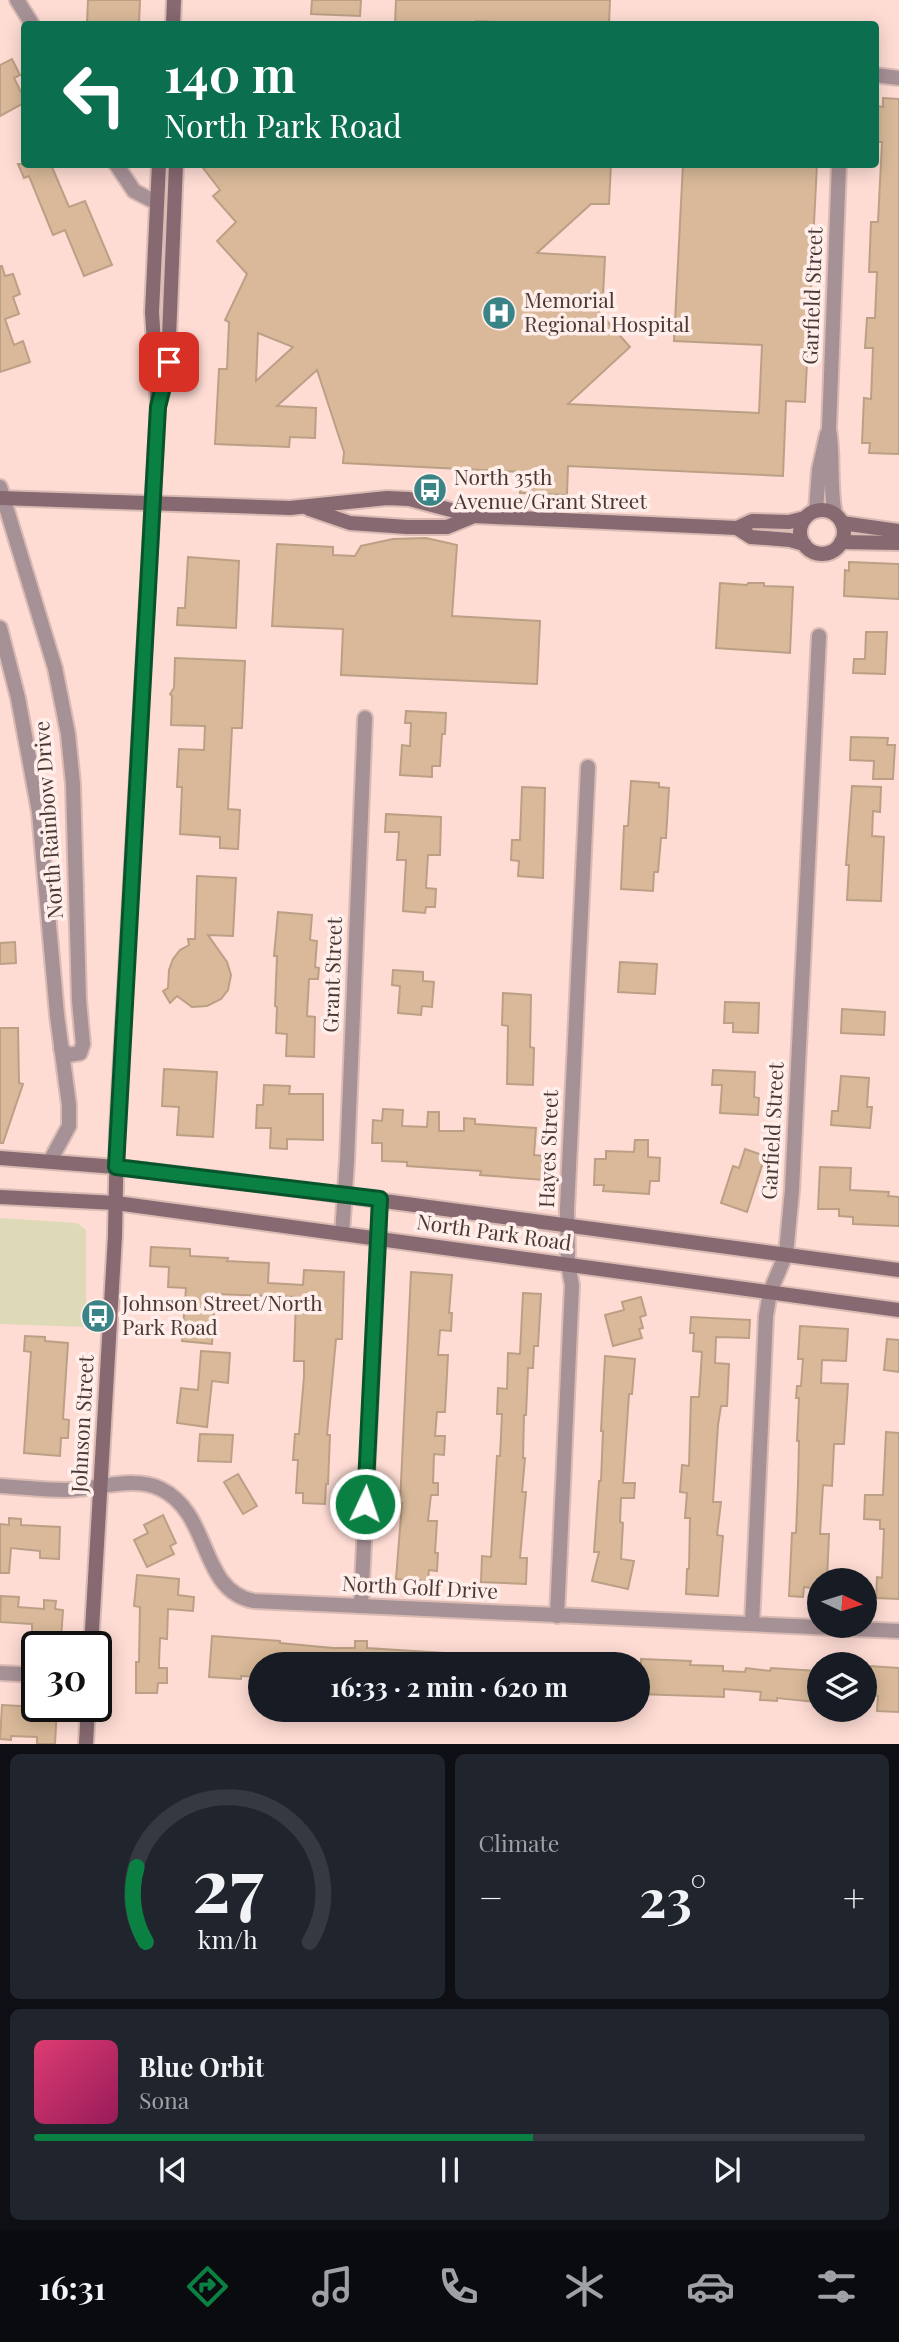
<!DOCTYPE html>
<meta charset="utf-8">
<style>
:root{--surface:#171b24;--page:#20242c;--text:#f1f3f6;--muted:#9ea1a6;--line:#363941;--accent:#0b8043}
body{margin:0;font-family:"Playfair Display",serif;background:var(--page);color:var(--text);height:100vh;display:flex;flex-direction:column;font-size:26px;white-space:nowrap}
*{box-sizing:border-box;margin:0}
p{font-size:23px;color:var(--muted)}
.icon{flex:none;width:38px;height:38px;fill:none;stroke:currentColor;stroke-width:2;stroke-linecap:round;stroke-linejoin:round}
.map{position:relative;height:1744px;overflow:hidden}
.drawer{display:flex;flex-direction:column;gap:10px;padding:10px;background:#0d0f14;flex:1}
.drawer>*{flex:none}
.hud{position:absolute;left:21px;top:21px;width:858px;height:147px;border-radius:7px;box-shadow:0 4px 18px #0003;background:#0b6e4f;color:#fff;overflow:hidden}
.needle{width:46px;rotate:94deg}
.fabs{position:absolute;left:807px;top:1568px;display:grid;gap:14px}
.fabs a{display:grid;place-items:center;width:70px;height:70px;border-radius:50%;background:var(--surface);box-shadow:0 4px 18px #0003;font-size:35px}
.speed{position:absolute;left:21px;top:1631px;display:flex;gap:14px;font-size:35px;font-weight:700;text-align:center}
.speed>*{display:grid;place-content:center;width:91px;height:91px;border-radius:50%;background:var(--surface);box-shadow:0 4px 18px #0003;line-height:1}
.speed .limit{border:4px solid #111;border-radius:10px;background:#fff;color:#111}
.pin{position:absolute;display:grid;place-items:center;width:60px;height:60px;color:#fff;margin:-30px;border-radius:14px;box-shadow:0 4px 10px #0006}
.me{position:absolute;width:77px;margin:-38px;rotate:3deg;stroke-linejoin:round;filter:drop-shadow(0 0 5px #0008)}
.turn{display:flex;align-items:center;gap:24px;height:147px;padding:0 28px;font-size:32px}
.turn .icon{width:91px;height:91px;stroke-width:2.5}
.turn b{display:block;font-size:49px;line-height:60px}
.big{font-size:52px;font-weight:700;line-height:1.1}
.drawer .card{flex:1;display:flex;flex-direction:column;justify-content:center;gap:10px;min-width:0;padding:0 24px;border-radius:10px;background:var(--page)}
.drawer .dial{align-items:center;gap:0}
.dial svg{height:182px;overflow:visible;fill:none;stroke:var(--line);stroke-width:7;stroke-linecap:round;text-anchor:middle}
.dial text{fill:var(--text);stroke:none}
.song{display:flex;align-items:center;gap:21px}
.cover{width:84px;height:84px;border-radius:10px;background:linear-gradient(135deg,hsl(340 70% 55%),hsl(330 70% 35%))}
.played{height:7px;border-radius:4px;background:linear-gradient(90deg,var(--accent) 60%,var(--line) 60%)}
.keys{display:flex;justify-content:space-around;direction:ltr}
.heat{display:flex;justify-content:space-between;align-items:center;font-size:38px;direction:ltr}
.drawer .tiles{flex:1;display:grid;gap:10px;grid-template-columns:1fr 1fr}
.card:last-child{grid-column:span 2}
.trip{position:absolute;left:248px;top:1652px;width:402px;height:70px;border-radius:35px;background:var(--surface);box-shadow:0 4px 18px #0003;font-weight:700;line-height:70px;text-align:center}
.tab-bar{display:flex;height:112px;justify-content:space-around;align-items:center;background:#090b0e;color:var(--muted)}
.tab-bar .icon{width:49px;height:49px}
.tab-bar .selected{color:var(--accent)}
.tab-bar b{font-size:32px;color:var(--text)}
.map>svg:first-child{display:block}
.green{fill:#ded9b7}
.building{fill:#d9b999;stroke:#bba085;stroke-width:2;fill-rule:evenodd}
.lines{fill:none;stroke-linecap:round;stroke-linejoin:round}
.street-casing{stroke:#dabbb4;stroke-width:18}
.secondary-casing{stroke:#dabbb4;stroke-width:18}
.street{stroke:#a69196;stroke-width:14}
.secondary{stroke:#866971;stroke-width:14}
.route-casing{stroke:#07532c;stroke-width:18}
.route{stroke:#0b8043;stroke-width:12}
.labels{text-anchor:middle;stroke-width:7;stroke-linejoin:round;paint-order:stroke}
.street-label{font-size:21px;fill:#493834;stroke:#ffeeea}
.poi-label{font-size:21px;fill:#493834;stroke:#ffeeea;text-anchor:start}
</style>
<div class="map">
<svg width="899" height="1744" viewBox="0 0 899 1744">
<rect width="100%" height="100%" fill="#fedcd4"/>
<path class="green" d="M 0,1218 L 77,1223 L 86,1230 L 86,1327 L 0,1324 Z"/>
<g class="building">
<path d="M 88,0 L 140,0 L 139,24 L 87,24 Z"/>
<path d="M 312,0 L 361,0 L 360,16 L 311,14 Z"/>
<path d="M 396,0 L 610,0 L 609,24 L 541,24 L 476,21 L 476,24 L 395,24 Z"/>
<path d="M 12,59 L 20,75 L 14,78 L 24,98 L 24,103 L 0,116 L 0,65 Z"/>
<path d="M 883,98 L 899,99 L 899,454 L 869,453 L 870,443 L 862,443 L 864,398 L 871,399 L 873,348 L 865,348 L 867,318 L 875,318 L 877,272 L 869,272 L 871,222 L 878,222 L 882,142 L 875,142 L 877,106 L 883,107 Z"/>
<path d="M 18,164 L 56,164 L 52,167 L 69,207 L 85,201 L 112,265 L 84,276 L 65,230 L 53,235 L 29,176 L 24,178 Z"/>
<path d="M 200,164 L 611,164 L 609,204 L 591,204 L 537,253 L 605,257 L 603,295 L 583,294 L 630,347 L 568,404 L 759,413 L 762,345 L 674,341 L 683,164 L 817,164 L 805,402 L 786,401 L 783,476 L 568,466 L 567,495 L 520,493 L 521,472 L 343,463 L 344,452 L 317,370 L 277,406 L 316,408 L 315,438 L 290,437 L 289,447 L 215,444 L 219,369 L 227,369 L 229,322 L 225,320 L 247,274 L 217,241 L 236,222 L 213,196 L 220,190 ZM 258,333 L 293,347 L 256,381 Z"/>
<path d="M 0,266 L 2,266 L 5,276 L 13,274 L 20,294 L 13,297 L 19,314 L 5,319 L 14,345 L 23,341 L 30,362 L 0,372 Z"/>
<path d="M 426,538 L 457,545 L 452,616 L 540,621 L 537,684 L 341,675 L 343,629 L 272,626 L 277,544 L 333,547 L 333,555 L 355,556 L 361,546 L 393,539 Z"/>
<path d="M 188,557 L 239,561 L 236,628 L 177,625 L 178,608 L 185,608 Z"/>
<path d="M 849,562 L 899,564 L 899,599 L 844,596 L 845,570 L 849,571 Z"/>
<path d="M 720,583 L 747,585 L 748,583 L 764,583 L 764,586 L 793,587 L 790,653 L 716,648 Z"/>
<path d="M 866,632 L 887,632 L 885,674 L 853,673 L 854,659 L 865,659 Z"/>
<path d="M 175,658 L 245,661 L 242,728 L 232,728 L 228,809 L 240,810 L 238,849 L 220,848 L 220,837 L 180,834 L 182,787 L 177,787 L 179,749 L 204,750 L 205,726 L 171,725 L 172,696 L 170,694 L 174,688 Z"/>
<path d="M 406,711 L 446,713 L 445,734 L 442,734 L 440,766 L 432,766 L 432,777 L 400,775 L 402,745 L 410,746 L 411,723 L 405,723 Z"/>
<path d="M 851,737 L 888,738 L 887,745 L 895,745 L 893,779 L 873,779 L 874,761 L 850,760 Z"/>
<path d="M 631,781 L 659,783 L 659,787 L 669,788 L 666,838 L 661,838 L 658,872 L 654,872 L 653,891 L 621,889 L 624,826 L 628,826 Z"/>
<path d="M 852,786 L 881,787 L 880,812 L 873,811 L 872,836 L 884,837 L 881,901 L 847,900 L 849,865 L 846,865 Z"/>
<path d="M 522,787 L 545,788 L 543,878 L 518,876 L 519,861 L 511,860 L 512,840 L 520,840 Z"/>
<path d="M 386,814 L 441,817 L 440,855 L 428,855 L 426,888 L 436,889 L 435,907 L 426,907 L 425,913 L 403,911 L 406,860 L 397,860 L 399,832 L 385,832 Z"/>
<path d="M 197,876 L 236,878 L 233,936 L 208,935 L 227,962 L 231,975 L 228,990 L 221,999 L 207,1006 L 192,1007 L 177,996 L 170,1003 L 163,991 L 168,988 L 169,970 L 173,959 L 180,950 L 189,945 L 188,939 L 195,939 Z"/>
<path d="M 278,912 L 312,915 L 310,940 L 317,941 L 315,967 L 319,968 L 318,979 L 309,979 L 307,1016 L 315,1017 L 314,1057 L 286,1056 L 287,1034 L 276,1033 L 277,1007 L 275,1006 L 277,956 L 274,956 Z"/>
<path d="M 15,942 L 16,963 L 0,964 L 0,943 Z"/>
<path d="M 620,962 L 657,964 L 655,994 L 618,992 Z"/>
<path d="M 393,970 L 423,972 L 423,981 L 434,982 L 432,1007 L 422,1006 L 421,1015 L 398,1013 L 400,986 L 392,985 Z"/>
<path d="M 503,993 L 531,995 L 530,1047 L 534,1048 L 533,1085 L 507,1084 L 508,1026 L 502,1025 Z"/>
<path d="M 725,1002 L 759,1003 L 758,1033 L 733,1032 L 733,1023 L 724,1023 Z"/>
<path d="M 842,1009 L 885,1012 L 884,1035 L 841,1033 Z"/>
<path d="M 0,1028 L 18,1028 L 19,1083 L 23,1084 L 3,1143 L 0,1143 Z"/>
<path d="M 164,1069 L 217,1072 L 213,1137 L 177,1135 L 179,1107 L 162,1106 Z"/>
<path d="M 713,1070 L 755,1072 L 754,1097 L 759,1098 L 758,1115 L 720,1113 L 722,1085 L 712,1085 Z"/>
<path d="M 841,1076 L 869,1078 L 867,1107 L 872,1107 L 870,1128 L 831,1125 L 832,1111 L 838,1111 Z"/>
<path d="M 264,1085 L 290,1086 L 289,1094 L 323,1094 L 323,1140 L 287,1139 L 287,1149 L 270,1148 L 271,1128 L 256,1128 L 257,1105 L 263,1105 Z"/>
<path d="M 383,1109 L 403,1110 L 402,1126 L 427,1127 L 428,1112 L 439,1112 L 439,1131 L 464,1131 L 464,1118 L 475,1119 L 475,1124 L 536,1128 L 534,1155 L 545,1156 L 544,1180 L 480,1175 L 481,1171 L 407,1166 L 407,1162 L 382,1161 L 382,1143 L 372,1143 L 373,1120 L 382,1121 Z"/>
<path d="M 635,1140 L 648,1140 L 648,1157 L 660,1158 L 659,1181 L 650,1181 L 649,1194 L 603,1191 L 604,1185 L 594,1185 L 595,1159 L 606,1159 L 606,1151 L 634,1152 Z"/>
<path d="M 745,1149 L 765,1156 L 747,1212 L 721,1203 L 733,1166 L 739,1168 Z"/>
<path d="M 820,1167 L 851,1168 L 850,1190 L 889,1192 L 888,1196 L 899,1197 L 899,1226 L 853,1224 L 853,1217 L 839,1216 L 839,1209 L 818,1209 Z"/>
<path d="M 151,1247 L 190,1249 L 190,1256 L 228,1258 L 227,1261 L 269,1263 L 268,1283 L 303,1285 L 304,1270 L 344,1272 L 342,1339 L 336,1339 L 327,1435 L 330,1435 L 328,1484 L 326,1484 L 325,1504 L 303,1503 L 303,1493 L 296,1493 L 298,1460 L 293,1460 L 295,1434 L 299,1434 L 304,1377 L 304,1361 L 294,1361 L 296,1297 L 215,1294 L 212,1344 L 182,1341 L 186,1288 L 168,1287 L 169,1267 L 150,1266 Z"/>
<path d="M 411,1272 L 452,1275 L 449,1313 L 452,1313 L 451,1331 L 440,1330 L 438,1355 L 448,1355 L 445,1412 L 437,1412 L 435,1436 L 445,1436 L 444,1455 L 434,1454 L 433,1483 L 438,1483 L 438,1495 L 431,1495 L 428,1521 L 437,1521 L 435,1553 L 438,1553 L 437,1571 L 429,1570 L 428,1581 L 396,1579 L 402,1503 L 400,1503 Z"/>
<path d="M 523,1293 L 541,1294 L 538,1346 L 534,1346 L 533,1368 L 528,1368 L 526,1415 L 524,1415 L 523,1458 L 525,1458 L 522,1492 L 526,1492 L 520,1558 L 527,1558 L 526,1584 L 481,1582 L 482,1556 L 491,1557 L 497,1456 L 500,1456 L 502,1414 L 497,1414 L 498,1388 L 507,1389 L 508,1353 L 520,1354 Z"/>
<path d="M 641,1297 L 646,1315 L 640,1317 L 643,1328 L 639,1329 L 642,1338 L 613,1346 L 605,1315 L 624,1310 L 622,1302 Z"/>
<path d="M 691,1317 L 750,1320 L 749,1338 L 716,1337 L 715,1363 L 729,1364 L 727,1406 L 721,1406 L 718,1425 L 713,1502 L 721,1502 L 717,1535 L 723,1536 L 718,1596 L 686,1594 L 687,1569 L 689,1569 L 690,1518 L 685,1518 L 687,1493 L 680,1492 L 682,1465 L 689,1466 L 691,1397 L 699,1397 L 702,1352 L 693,1351 L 694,1333 L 690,1333 Z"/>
<path d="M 800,1326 L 848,1329 L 846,1361 L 822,1360 L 821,1383 L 848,1384 L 844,1444 L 834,1444 L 832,1486 L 823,1485 L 820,1534 L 829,1534 L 827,1580 L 819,1580 L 819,1589 L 804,1587 L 803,1597 L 789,1596 L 792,1533 L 796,1533 L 798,1484 L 799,1441 L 797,1441 L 799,1398 L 796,1398 L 797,1386 L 801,1386 L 803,1359 L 798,1359 Z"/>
<path d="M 25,1336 L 45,1337 L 45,1341 L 68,1343 L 63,1419 L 69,1420 L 68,1438 L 61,1438 L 60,1456 L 24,1453 L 31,1352 L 24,1351 Z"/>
<path d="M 887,1339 L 899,1340 L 899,1372 L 884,1370 Z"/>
<path d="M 201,1351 L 230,1353 L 228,1383 L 212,1381 L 207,1427 L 177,1423 L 181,1388 L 198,1390 Z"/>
<path d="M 605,1356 L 635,1359 L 632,1394 L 629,1394 L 623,1483 L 635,1483 L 634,1498 L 621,1498 L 620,1522 L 623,1523 L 621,1559 L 634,1561 L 628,1589 L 592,1581 L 599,1552 L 594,1552 L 599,1481 L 601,1481 L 603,1431 L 601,1431 Z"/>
<path d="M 886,1432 L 899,1433 L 899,1599 L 876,1598 L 877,1577 L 882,1578 L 884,1529 L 880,1529 L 880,1520 L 864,1519 L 865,1495 L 883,1495 Z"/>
<path d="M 200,1434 L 233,1435 L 231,1462 L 198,1461 Z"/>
<path d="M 238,1474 L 257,1506 L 243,1514 L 224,1482 Z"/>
<path d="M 163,1515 L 176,1543 L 170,1546 L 174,1554 L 147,1567 L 134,1540 L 148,1533 L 144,1525 Z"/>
<path d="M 9,1518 L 21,1519 L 21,1525 L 60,1527 L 59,1559 L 40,1558 L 40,1551 L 11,1548 L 9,1573 L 0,1573 L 0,1524 L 9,1525 Z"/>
<path d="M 137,1575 L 179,1579 L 178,1595 L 194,1597 L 193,1611 L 168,1609 L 167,1639 L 160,1638 L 159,1663 L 159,1668 L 167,1668 L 167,1683 L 158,1683 L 157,1693 L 136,1693 L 136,1662 L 139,1662 L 140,1607 L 134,1606 Z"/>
<path d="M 1,1596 L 19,1597 L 18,1607 L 44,1609 L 44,1600 L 56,1601 L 55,1609 L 63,1610 L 61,1639 L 32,1638 L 32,1624 L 0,1622 Z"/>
<path d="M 212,1636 L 280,1641 L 280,1643 L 333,1648 L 355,1648 L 355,1641 L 367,1641 L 367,1648 L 475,1655 L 475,1664 L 261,1664 L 261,1677 L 241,1676 L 241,1679 L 209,1677 Z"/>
<path d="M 641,1659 L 691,1661 L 690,1665 L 723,1666 L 723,1671 L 745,1672 L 746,1668 L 770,1671 L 771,1668 L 818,1671 L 815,1702 L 777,1698 L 777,1701 L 760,1700 L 761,1692 L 724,1689 L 724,1697 L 639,1694 L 639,1664 L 641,1664 Z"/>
<path d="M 869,1666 L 899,1668 L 899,1712 L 877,1711 L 878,1696 L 867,1695 Z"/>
<path d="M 2,1705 L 57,1708 L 55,1744 L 37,1744 L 37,1737 L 11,1736 L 11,1740 L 0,1739 Z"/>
</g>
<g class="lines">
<g class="street-casing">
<g id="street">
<path d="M 17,0 L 32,24"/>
<path d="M 875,75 L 899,78"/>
<path d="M 116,164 L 134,191 L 157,203"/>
<path d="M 0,487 L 55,668 L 68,734 L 73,784 L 79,1000 L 83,1044 L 80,1053 L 68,1055 L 61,1048"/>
<path d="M 816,511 L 819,470 L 827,434"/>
<path d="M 835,514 C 829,486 834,457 829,429 L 839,164"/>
<path d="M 0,628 L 18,698 L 39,812 L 57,1015 L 69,1105 L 69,1126 L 50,1161"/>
<path d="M 342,1234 L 347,1161 L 365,718"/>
<path d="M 0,1486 C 21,1487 43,1490 65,1490 C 95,1490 133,1475 161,1489 C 212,1514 199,1591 254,1601 L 899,1631"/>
<path d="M 361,1606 L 380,1199"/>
<path d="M 557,1616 L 572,1285 L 568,1264 L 567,1209 L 588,767"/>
<path d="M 752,1624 L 766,1316 L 770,1292 L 786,1254 L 792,1190 L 819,636"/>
<path d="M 0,1673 L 37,1675"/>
</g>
</g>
<g class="secondary-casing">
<g id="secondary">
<path d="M 173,24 L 174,0"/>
<path d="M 162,392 L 168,362 L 176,164"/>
<path d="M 0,498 L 290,508 L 387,498 L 409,499 L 474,516 L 737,528 L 751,537 L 790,540 L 804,544"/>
<path d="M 309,509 L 350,523 L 407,527 L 447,527 L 474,516"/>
<circle cx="822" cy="532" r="22"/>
<path d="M 842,523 L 899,531"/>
<path d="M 737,528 L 752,521 L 789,522 L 805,518"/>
<path d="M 841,542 L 899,543"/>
<path d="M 0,1158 L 116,1167 L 228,1180 L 899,1270"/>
<path d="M 0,1197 L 116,1203 L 899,1310"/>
<path d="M 91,1647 L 115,1236 L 117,1130 L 158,407 L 152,312 L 159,164"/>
<path d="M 86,1744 L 88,1706"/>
</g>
</g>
<use href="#street" class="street"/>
<use href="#secondary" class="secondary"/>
</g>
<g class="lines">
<g class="route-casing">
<path id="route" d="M 169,362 L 158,407 L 116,1167 L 380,1199 L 365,1504"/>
</g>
<use href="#route" class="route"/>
</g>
<defs>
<g id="hospital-disc" transform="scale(1.75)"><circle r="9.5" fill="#3a8386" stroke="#ffeeea"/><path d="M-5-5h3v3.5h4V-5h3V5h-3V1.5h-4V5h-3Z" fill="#fff"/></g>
<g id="bus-disc" transform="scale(1.75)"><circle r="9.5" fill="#3a8386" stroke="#ffeeea"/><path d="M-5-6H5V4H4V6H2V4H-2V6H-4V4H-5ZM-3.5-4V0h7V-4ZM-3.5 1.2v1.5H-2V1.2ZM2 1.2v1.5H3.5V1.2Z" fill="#fff"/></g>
</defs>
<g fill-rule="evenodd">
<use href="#hospital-disc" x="499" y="313"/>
<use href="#bus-disc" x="430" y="490"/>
<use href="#bus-disc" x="98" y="1316"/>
</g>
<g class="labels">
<g class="street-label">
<text transform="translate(813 296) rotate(-88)" y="7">Garfield Street</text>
<text transform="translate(49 820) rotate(-94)" y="7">North Rainbow Drive</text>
<text transform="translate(333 975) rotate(-88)" y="7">Grant Street</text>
<text transform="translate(773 1131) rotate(-87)" y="7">Garfield Street</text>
<text transform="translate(549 1149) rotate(-88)" y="7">Hayes Street</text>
<text transform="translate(494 1233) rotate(8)" y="7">North Park Road</text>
<text transform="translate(83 1424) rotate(-87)" y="7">Johnson Street</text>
<text transform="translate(420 1588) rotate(3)" y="7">North Golf Drive</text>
</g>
<g class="poi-label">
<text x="524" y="308">Memorial<tspan x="524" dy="24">Regional Hospital</tspan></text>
<text x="454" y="485">North 35th<tspan x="454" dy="24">Avenue/Grant Street</tspan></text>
<text x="122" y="1311">Johnson Street/North<tspan x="122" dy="24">Park Road</tspan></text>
</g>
</g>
</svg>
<div class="fabs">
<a><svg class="needle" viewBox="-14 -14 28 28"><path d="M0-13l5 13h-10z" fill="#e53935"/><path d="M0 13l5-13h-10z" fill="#9ea1a6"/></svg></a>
<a><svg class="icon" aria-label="layers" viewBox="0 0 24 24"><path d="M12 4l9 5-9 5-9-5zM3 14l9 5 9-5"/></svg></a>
</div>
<div class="speed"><div class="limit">30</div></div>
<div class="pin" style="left:169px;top:362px;background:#d93025"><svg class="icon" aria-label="arrive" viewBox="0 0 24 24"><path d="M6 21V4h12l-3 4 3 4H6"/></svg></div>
<svg class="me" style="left:365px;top:1504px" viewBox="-20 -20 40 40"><circle r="17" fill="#0b8043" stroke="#fff" stroke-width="3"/><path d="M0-11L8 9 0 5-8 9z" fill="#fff"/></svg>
<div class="trip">16:33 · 2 min · 620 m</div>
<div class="hud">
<div class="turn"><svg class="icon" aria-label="left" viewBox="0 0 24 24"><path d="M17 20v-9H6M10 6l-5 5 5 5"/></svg><div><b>140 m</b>North Park Road</div></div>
</div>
</div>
<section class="drawer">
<div class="tiles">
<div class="card dial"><svg viewBox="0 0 100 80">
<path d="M14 69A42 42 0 1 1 86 69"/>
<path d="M14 69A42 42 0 0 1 10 36" stroke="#0b8043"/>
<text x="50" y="56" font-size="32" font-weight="700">27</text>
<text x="50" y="72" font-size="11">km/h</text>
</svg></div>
<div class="card"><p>Climate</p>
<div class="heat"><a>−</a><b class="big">23°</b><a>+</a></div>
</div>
<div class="card">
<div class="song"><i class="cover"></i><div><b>Blue Orbit</b><p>Sona</p></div></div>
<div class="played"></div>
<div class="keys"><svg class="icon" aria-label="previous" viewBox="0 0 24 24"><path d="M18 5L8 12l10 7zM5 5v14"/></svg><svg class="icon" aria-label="pause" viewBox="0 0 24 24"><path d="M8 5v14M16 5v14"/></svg><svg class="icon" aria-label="next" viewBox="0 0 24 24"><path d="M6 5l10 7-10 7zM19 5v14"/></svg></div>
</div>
</div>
</section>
<nav class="tab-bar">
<b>16:31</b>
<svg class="icon selected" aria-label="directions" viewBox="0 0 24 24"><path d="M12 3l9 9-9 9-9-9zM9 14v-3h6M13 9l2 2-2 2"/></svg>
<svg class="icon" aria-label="music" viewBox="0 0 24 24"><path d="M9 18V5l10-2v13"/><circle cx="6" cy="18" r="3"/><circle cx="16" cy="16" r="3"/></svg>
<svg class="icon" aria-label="phone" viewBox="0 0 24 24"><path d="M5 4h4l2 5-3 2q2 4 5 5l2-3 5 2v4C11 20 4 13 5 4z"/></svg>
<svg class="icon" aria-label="climate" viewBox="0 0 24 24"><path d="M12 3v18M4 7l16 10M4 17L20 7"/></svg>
<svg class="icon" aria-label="car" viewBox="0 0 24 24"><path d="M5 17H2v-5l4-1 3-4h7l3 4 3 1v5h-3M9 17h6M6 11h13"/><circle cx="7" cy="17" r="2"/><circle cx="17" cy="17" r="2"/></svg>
<svg class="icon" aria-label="filters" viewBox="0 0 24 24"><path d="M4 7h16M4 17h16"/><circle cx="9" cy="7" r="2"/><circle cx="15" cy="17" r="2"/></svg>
</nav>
